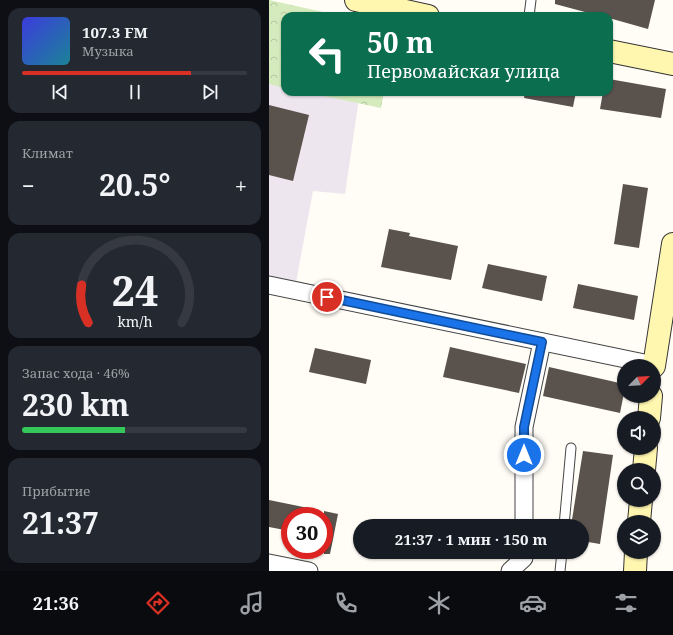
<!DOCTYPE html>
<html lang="ru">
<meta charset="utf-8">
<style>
:root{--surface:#171b24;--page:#242831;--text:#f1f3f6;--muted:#9ea1a6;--line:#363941;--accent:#d93025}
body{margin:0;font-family:"Noto Serif",serif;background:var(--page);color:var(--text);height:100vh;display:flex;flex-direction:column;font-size:15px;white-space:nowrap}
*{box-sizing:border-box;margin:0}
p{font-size:13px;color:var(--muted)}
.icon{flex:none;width:22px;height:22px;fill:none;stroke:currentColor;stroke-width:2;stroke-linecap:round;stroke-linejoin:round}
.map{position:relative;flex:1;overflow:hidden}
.side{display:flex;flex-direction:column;gap:8px;padding:8px;background:#0d0f14;width:269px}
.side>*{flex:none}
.banner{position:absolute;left:12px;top:12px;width:332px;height:84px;border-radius:12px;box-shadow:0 1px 3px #0004;background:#0b6e4f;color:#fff;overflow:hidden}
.needle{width:26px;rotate:66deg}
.tools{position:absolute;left:348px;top:359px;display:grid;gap:8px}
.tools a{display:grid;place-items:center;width:44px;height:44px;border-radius:50%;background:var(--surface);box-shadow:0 1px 3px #0004;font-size:20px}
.speed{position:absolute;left:12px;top:507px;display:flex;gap:8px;font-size:20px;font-weight:700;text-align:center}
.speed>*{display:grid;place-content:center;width:52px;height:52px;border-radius:50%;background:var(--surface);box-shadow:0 1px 3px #0004;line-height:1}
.speed .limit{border:6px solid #d22;background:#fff;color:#111}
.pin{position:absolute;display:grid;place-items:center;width:34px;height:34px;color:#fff;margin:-17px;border:2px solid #fff;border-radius:50%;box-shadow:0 1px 4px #0007}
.me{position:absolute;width:44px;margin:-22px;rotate:0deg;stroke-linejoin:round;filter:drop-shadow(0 0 3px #0008)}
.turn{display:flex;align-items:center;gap:14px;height:84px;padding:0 20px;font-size:18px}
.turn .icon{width:52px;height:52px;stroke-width:2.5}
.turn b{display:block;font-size:28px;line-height:34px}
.big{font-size:30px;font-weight:700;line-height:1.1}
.side .widget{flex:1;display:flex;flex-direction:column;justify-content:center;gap:6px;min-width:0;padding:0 14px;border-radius:12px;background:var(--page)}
.side .dial{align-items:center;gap:0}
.dial svg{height:104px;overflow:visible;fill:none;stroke:var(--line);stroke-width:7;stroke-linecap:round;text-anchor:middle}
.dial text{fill:var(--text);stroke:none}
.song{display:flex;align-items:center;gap:12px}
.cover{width:48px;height:48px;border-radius:6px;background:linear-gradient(135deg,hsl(240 70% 55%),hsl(190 70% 35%))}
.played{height:4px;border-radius:2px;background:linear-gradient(90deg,var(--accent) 75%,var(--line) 75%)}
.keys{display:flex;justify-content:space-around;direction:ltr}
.heat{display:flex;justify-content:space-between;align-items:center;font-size:22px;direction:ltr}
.charge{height:6px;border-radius:3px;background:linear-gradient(90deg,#34c759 46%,var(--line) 0)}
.trip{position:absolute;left:84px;top:519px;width:236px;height:40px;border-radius:20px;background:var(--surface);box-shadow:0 1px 3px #0004;font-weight:700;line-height:40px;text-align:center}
.menu{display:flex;height:64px;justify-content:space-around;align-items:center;background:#090b0e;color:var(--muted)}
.menu .icon{width:28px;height:28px}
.menu .selected{color:var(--accent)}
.menu b{font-size:18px;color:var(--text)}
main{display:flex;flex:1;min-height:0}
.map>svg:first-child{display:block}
.industrial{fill:#eee6ef}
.park{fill:url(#park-crowns)}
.building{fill:#5a524d}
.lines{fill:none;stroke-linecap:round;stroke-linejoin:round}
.lane-casing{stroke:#444;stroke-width:11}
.street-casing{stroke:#444;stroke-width:19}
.secondary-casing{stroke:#333;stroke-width:24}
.lane{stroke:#fff;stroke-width:9}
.street{stroke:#fff;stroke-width:17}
.secondary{stroke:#fff6b0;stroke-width:22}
.route-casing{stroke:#114b97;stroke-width:10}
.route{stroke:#1a73e8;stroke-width:7}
</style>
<main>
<section class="side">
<div class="widget">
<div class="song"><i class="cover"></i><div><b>107.3 FM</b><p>Музыка</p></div></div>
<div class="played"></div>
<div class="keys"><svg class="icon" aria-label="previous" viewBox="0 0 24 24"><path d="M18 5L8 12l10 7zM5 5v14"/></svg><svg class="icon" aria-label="pause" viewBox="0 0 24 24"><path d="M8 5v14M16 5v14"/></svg><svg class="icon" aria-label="next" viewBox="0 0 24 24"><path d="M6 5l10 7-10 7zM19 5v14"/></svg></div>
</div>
<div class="widget"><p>Климат</p>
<div class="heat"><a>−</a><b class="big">20.5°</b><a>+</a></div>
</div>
<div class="widget dial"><svg viewBox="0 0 100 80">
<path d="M14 69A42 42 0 1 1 86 69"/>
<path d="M14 69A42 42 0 0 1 9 40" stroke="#d93025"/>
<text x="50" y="56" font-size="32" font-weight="700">24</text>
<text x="50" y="72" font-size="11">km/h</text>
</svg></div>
<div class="widget"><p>Запас хода · 46%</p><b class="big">230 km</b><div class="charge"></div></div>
<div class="widget"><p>Прибытие</p><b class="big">21:37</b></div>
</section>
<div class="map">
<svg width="404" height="571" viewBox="0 0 404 571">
<defs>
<pattern id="park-crowns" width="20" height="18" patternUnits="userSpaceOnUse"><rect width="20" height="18" fill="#d5ebbd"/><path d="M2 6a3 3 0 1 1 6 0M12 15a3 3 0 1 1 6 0" fill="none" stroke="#b6c8a1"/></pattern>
</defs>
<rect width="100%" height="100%" fill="#fffdf5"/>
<path class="industrial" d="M 0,68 L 16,72 L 16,92 L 91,92 L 76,194 L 44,191 L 26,288 L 0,283 Z"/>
<g class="park">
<path d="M 0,0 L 72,16 L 16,16 L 16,88 L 0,84 Z"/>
<path d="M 36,92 L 115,92 L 112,108 Z"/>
</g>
<g class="building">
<path d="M 286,0 L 386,0 L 379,29 L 340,18 L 340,16 L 331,16 L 286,4 Z"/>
<path d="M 340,79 L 397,89 L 392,118 L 331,109 L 334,92 L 340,92 Z"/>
<path d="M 256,92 L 307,92 L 304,107 L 255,98 Z"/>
<path d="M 0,105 L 40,115 L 24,181 L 0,175 Z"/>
<path d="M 354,184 L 379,188 L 370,248 L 345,244 Z"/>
<path d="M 120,229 L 141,233 L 140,236 L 189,246 L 182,280 L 112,267 Z"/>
<path d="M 219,264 L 278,276 L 273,301 L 213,288 Z"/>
<path d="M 309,284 L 369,296 L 365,320 L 304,308 Z"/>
<path d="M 181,347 L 257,364 L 250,393 L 174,377 Z"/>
<path d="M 46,348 L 102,360 L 97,384 L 40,372 Z"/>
<path d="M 280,367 L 355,384 L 355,393 L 351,413 L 274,396 Z"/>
<path d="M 314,451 L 344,455 L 331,544 L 313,541 L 313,526 L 302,526 Z"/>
<path d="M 0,500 L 49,510 L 49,516 L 21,516 L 21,531 L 0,527 Z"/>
<path d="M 55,511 L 69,514 L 61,554 L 55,554 Z"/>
</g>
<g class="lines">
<g class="lane-casing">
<g id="lane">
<path d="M 260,16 L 262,0"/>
<path d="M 295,526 L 302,448"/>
<path d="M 291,571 L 293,552"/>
</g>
</g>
<g class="street-casing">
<g id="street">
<path d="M 0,285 L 385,365"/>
<path d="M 255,526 L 255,427 L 273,342"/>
<path d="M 0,563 L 40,571"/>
<path d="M 241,571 L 255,558 L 255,552"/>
</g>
</g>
<g class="secondary-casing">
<g id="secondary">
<path d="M 87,0 L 159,16"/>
<path d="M 340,51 L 404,64"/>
<path d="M 385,366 L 404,244"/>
<path d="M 380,418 L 382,396"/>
<path d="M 375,470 L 377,448"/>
<path d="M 370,522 L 372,500"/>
<path d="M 366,571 L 367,552"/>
</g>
</g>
<use href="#lane" class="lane"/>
<use href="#street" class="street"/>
<use href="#secondary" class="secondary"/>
</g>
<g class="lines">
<g class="route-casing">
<path id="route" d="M 58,297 L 273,342 L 255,427 L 255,455"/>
</g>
<use href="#route" class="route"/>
</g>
</svg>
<div class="tools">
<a><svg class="needle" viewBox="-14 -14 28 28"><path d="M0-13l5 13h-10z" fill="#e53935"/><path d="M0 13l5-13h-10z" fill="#9ea1a6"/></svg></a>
<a><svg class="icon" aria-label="sound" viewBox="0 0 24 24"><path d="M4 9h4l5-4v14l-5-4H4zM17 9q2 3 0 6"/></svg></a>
<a><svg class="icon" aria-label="search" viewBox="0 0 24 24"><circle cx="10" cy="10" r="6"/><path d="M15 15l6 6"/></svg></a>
<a><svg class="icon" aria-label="layers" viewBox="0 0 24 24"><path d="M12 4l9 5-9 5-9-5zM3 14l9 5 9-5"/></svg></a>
</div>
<div class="speed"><div class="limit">30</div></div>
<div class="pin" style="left:58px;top:297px;background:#d93025"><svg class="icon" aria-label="arrive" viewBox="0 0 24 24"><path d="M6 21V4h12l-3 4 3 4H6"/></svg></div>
<svg class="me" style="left:255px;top:455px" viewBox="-20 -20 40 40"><circle r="17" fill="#1a73e8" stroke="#fff" stroke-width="3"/><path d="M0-11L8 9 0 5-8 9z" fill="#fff"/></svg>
<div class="trip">21:37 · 1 мин · 150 m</div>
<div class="banner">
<div class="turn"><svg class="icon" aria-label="left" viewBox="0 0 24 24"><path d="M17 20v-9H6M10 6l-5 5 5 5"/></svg><div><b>50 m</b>Первомайская улица</div></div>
</div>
</div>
</main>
<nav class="menu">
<b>21:36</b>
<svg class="icon selected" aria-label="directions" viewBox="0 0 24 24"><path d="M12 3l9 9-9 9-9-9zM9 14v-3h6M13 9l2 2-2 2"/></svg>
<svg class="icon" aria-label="music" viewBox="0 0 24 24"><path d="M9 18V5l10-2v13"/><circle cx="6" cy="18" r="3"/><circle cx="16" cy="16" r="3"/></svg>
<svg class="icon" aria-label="phone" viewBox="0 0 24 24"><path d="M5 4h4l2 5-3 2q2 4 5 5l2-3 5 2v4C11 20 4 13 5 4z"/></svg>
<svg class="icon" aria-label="climate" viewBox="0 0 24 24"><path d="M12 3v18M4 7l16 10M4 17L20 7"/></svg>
<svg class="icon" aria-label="car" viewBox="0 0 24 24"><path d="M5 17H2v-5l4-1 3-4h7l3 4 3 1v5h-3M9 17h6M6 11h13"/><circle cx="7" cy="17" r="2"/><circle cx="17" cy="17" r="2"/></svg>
<svg class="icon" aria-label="filters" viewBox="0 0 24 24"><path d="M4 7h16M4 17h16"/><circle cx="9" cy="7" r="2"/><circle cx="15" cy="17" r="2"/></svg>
</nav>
